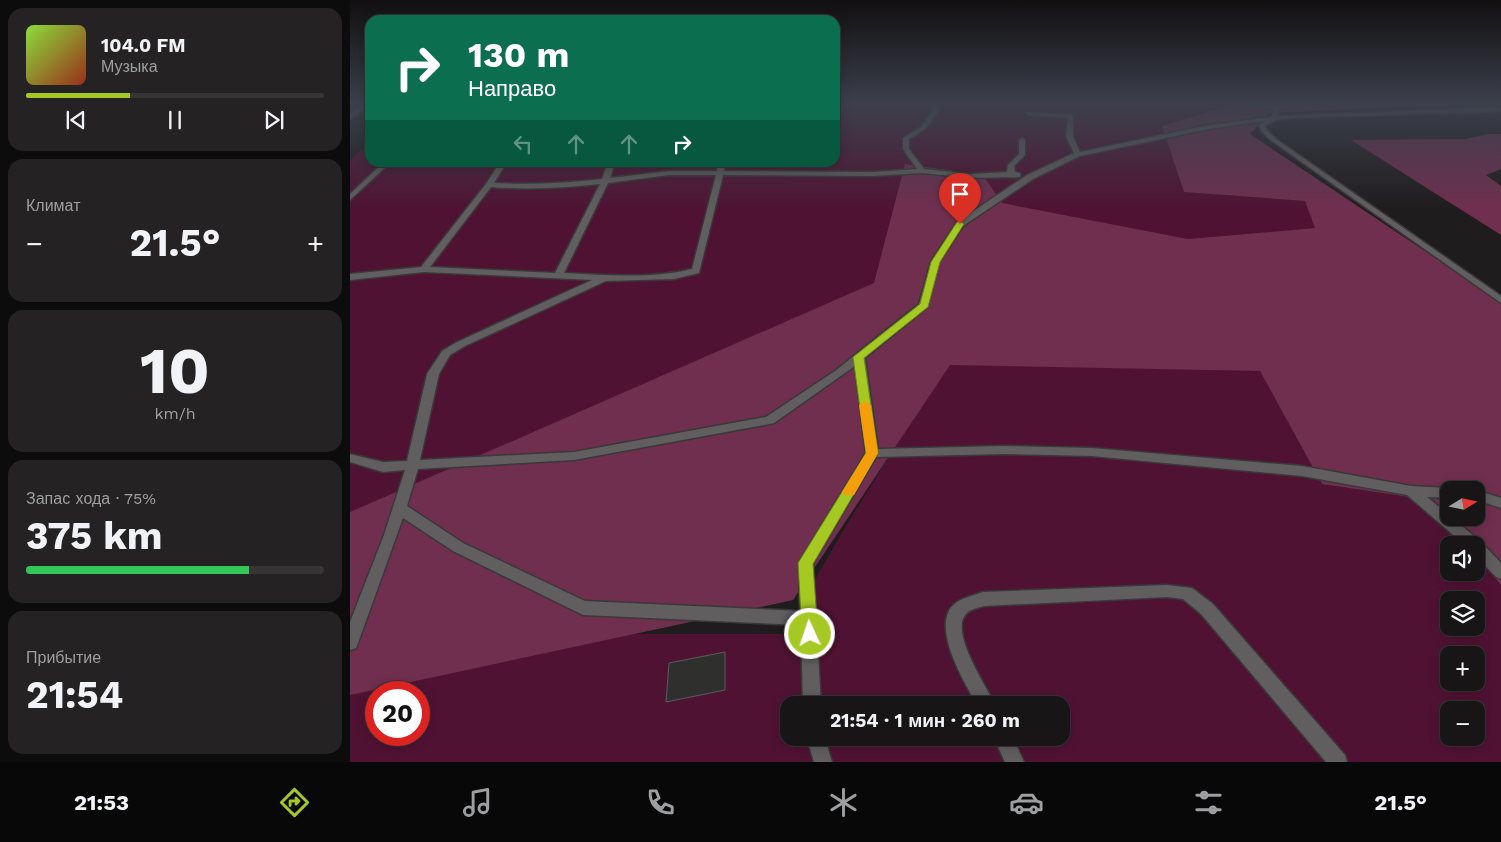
<!DOCTYPE html>
<html lang="ru">
<meta charset="utf-8">
<style>
:root{--surface:#171516;--page:#242223;--text:#f1f3f6;--muted:#9e9fa1;--line:#363435;--accent:#a5c822}
body{margin:0;font-family:"Work Sans",sans-serif;background:var(--page);color:var(--text);height:100vh;display:flex;flex-direction:column;font-size:19px;white-space:nowrap}
*{box-sizing:border-box;margin:0}
p{font-size:16px;color:var(--muted)}
.icon{flex:none;width:28px;height:28px;fill:none;stroke:currentColor;stroke-width:2;stroke-linecap:round;stroke-linejoin:round}
.map{position:relative;flex:1;overflow:hidden}
.details{display:flex;flex-direction:column;gap:8px;padding:8px;background:#0d0c0c;width:350px}
.details>*{flex:none}
.hud{position:absolute;left:15px;top:15px;width:475px;height:152px;border-radius:15px;box-shadow:0 2px 12px #0003,0 0 0 1px var(--line);background:#0b6e4f;color:#fff;overflow:hidden}
.needle{width:32px;rotate:80deg}
.fabs{position:absolute;left:1090px;top:481px;display:grid;gap:10px}
.fabs a{display:grid;place-items:center;width:45px;height:45px;border-radius:10px;background:var(--surface);box-shadow:0 2px 12px #0003,0 0 0 1px var(--line);font-size:25px}
.speed{position:absolute;left:15px;top:681px;display:flex;gap:10px;font-size:25px;font-weight:700;text-align:center}
.speed>*{display:grid;place-content:center;width:65px;height:65px;border-radius:50%;background:var(--surface);box-shadow:0 2px 12px #0003,0 0 0 1px var(--line);line-height:1}
.speed .limit{border:8px solid #d22;background:#fff;color:#111}
.pin{position:absolute;display:grid;place-items:center;width:42px;height:42px;color:#fff;margin:-51px -21px;border-radius:50% 50% 50% 0;rotate:-45deg;box-shadow:0 0 5px #0007}
.pin .icon{rotate:45deg}
.me{position:absolute;width:55px;margin:-28px;rotate:357deg;stroke-linejoin:round;filter:drop-shadow(0 0 4px #0008)}
.turn{display:flex;align-items:center;gap:18px;height:105px;padding:0 20px;font-size:22px}
.turn .icon{width:65px;height:65px;stroke-width:2.5}
.turn b{display:block;font-size:35px;line-height:42px}
.lanes{display:flex;align-items:center;height:48px;padding:0 20px;background:#0003;justify-content:center;gap:25px;direction:ltr}
.lanes .off{opacity:.35}
.big{font-size:38px;font-weight:700;line-height:1.1}
.details .tile{flex:1;display:flex;flex-direction:column;justify-content:center;gap:8px;min-width:0;padding:0 18px;border-radius:15px;background:var(--page)}
.details .dial{align-items:center;gap:0}
.dial b{font-size:65px;line-height:1}
.song{display:flex;align-items:center;gap:15px}
.cover{width:60px;height:60px;border-radius:8px;background:linear-gradient(135deg,hsl(90 70% 55%),hsl(10 70% 35%))}
.played{height:5px;border-radius:2px;background:linear-gradient(90deg,var(--accent) 35%,var(--line) 35%)}
.keys{display:flex;justify-content:space-around;direction:ltr}
.heat{display:flex;justify-content:space-between;align-items:center;font-size:28px;direction:ltr}
.charge{height:8px;border-radius:4px;background:linear-gradient(90deg,#34c759 75%,var(--line) 0)}
.trip{position:absolute;left:430px;top:696px;width:290px;height:50px;border-radius:15px;background:var(--surface);box-shadow:0 2px 12px #0003,0 0 0 1px var(--line);font-weight:700;line-height:50px;text-align:center}
.dock{display:flex;height:80px;justify-content:space-around;align-items:center;background:#090809;color:var(--muted)}
.dock .icon{width:35px;height:35px}
.dock .selected{color:var(--accent)}
.dock b{font-size:22px;color:var(--text)}
main{display:flex;flex:1;min-height:0}
.map>svg:first-child{display:block}
.green{fill:#501233;fill-rule:evenodd}
.forest{fill:#702f4f;fill-rule:evenodd}
.building{fill:#2f2f2d;stroke:#5b5c59}
.lines{fill:none;stroke-linecap:round;stroke-linejoin:round}
.lane-casing{stroke:#3a3838;stroke-width:3}
.secondary-casing{stroke:#3a3838;stroke-width:3}
.lane{fill:#615e5f;fill-rule:evenodd}
.secondary{fill:#615e5f;fill-rule:evenodd}
.route{fill:#a5c822;stroke:#6b8216}
.slow{fill:#f59e0b}
</style>
<main>
<section class="details">
<div class="tile">
<div class="song"><i class="cover"></i><div><b>104.0 FM</b><p>Музыка</p></div></div>
<div class="played"></div>
<div class="keys"><svg class="icon" aria-label="previous" viewBox="0 0 24 24"><path d="M18 5L8 12l10 7zM5 5v14"/></svg><svg class="icon" aria-label="pause" viewBox="0 0 24 24"><path d="M8 5v14M16 5v14"/></svg><svg class="icon" aria-label="next" viewBox="0 0 24 24"><path d="M6 5l10 7-10 7zM19 5v14"/></svg></div>
</div>
<div class="tile"><p>Климат</p>
<div class="heat"><a>−</a><b class="big">21.5°</b><a>+</a></div>
</div>
<div class="tile dial"><b>10</b><p>km/h</p></div>
<div class="tile"><p>Запас хода · 75%</p><b class="big">375 km</b><div class="charge"></div></div>
<div class="tile"><p>Прибытие</p><b class="big">21:54</b></div>
</section>
<div class="map">
<svg width="1151" height="762" viewBox="0 0 1151 762">
<rect width="100%" height="100%" fill="#1f1c1d"/>
<g class="green">
<path d="M 485,103 L 886,103 L 812,126 L 834,192 L 955,201 L 966,228 L 838,239 L 651,203 L 633,175 L 555,164 L 525,283 L 0,512 L 0,160 L 20,143 L 20,162 L 485,162 Z"/>
<path d="M 599,361 L 910,371 L 972,484 L 1059,497 L 1115,545 L 1099,545 L 1099,572 L 1126,572 L 1126,556 L 1151,585 L 1151,762 L 0,762 L 0,694 L 183,634 L 434,634 L 491,534 ZM 1099,600 L 1126,600 L 1126,628 L 1099,628 ZM 1099,655 L 1126,655 L 1126,682 L 1099,682 ZM 26,692 L 69,692 L 69,735 L 26,735 ZM 439,705 L 711,705 L 711,738 L 439,738 ZM 1099,710 L 1126,710 L 1126,738 L 1099,738 Z"/>
</g>
<g class="forest">
<path d="M 886,103 L 1136,103 L 919,113 L 900,134 L 1151,302 L 1151,585 L 1126,556 L 1126,545 L 1115,545 L 1059,497 L 972,484 L 910,371 L 600,365 L 443,600 L 0,695 L 0,512 L 524,283 L 555,164 L 633,175 L 652,203 L 838,239 L 965,228 L 955,201 L 834,192 L 812,126 ZM 1099,490 L 1126,490 L 1126,518 L 1099,518 Z"/>
<path d="M 1138,134 L 1151,134 L 1151,169 L 1136,175 L 1151,186 L 1151,235 L 1001,140 L 1115,139 Z"/>
</g>
<path class="building" d="M 375,652 L 375,690 L 316,702 L 319,663 Z"/>
<g class="lines">
<g class="lane-casing">
<g id="lane">
<path d="M 493,103 L 499,103 L 485,116 L 485,111 Z"/>
<path d="M 577,103 L 583,103 L 590,109 L 575,129 L 559,139 L 559,149 L 574,169 L 621,174 L 657,172 L 658,165 L 669,154 L 669,140 L 672,138 L 675,140 L 675,155 L 664,166 L 665,172 L 670,173 L 670,177 L 621,178 L 572,173 L 523,176 L 373,175 L 349,273 L 324,279 L 256,281 L 115,346 L 100,355 L 89,374 L 70,460 L 224,452 L 416,417 L 485,371 L 569,304 L 581,262 L 607,222 L 677,175 L 724,153 L 716,136 L 718,118 L 678,115 L 676,112 L 723,115 L 723,136 L 730,152 L 859,125 L 922,117 L 923,109 L 899,103 L 926,106 L 946,103 L 929,109 L 928,116 L 1151,107 L 1151,111 L 942,118 L 926,120 L 915,126 L 917,130 L 926,139 L 1151,296 L 1151,303 L 922,141 L 912,132 L 909,125 L 915,121 L 859,129 L 730,156 L 683,179 L 613,226 L 589,262 L 577,307 L 515,358 L 528,449 L 653,446 L 742,448 L 952,466 L 1061,486 L 1099,488 L 1104,490 L 1099,490 L 1099,498 L 1077,497 L 1099,515 L 1099,518 L 1102,518 L 1130,541 L 1151,563 L 1151,579 L 1146,577 L 1126,556 L 1126,545 L 1115,545 L 1057,495 L 952,476 L 742,456 L 653,454 L 526,457 L 463,563 L 471,705 L 453,705 L 451,625 L 233,615 L 103,551 L 53,518 L 8,643 L 6,648 L 0,650 L 0,622 L 34,535 L 55,470 L 33,472 L 0,462 L 0,454 L 33,462 L 57,461 L 77,374 L 92,351 L 107,342 L 242,280 L 74,272 L 0,280 L 0,274 L 71,267 L 136,184 L 150,162 L 157,162 L 144,183 C 181,185 216,183 252,179 L 258,162 L 265,162 L 260,178 L 319,171 L 367,171 L 367,162 L 373,162 L 374,171 L 523,172 L 567,169 L 553,149 L 553,138 L 571,127 L 584,109 ZM 319,175 L 366,175 L 342,269 C 301,279 256,275 214,273 L 258,183 ZM 250,184 L 205,273 L 80,267 L 141,187 C 178,190 213,188 250,184 ZM 505,366 L 516,453 L 449,563 L 450,611 L 235,601 L 113,543 L 57,506 L 68,469 L 224,460 L 420,424 L 424,423 Z"/>
<path d="M 34,162 L 41,162 L 0,200 L 0,194 Z"/>
<path d="M 1126,490 L 1151,498 L 1151,508 L 1126,500 Z"/>
<path d="M 817,585 L 842,588 L 863,604 L 995,755 L 997,762 L 976,762 L 851,614 L 833,599 L 817,597 L 634,606 C 628,608 620,609 616,614 C 599,632 637,687 645,705 L 627,705 C 615,683 577,622 607,602 C 615,597 625,595 633,592 Z"/>
<path d="M 457,738 L 475,738 L 482,762 L 464,762 Z"/>
<path d="M 644,738 L 663,738 L 674,762 L 655,762 Z"/>
</g>
</g>
<g class="secondary-casing">
<path id="secondary" d="M 15,103 L 20,103 L 20,105 L 0,119 L 0,114 Z"/>
</g>
<use href="#lane" class="lane"/>
<use href="#secondary" class="secondary"/>
</g>
<linearGradient id="sky" x2="0" y2="1"><stop stop-color="#110f10"/><stop offset="0.49" stop-color="#3c404c"/><stop offset="1" stop-color="#3c404c" stop-opacity="0"/></linearGradient>
<rect width="1151" height="210" fill="url(#sky)"/>
<path class="route" d="M 610,221 L 614,224 L 590,262 L 578,307 L 514,358 L 528,453 L 463,564 L 468,634 L 466,639 L 460,641 L 454,639 L 452,634 L 448,563 L 516,453 L 503,357 L 570,304 L 581,262 L 607,222 Z"/>
<path class="slow" d="M 515,401 L 521,405 L 528,453 L 504,495 L 494,495 L 492,492 L 516,453 L 509,405 Z"/>
</svg>
<div class="fabs">
<a><svg class="needle" viewBox="-14 -14 28 28"><path d="M0-13l5 13h-10z" fill="#e53935"/><path d="M0 13l5-13h-10z" fill="#9e9fa1"/></svg></a>
<a><svg class="icon" aria-label="sound" viewBox="0 0 24 24"><path d="M4 9h4l5-4v14l-5-4H4zM17 9q2 3 0 6"/></svg></a>
<a><svg class="icon" aria-label="layers" viewBox="0 0 24 24"><path d="M12 4l9 5-9 5-9-5zM3 14l9 5 9-5"/></svg></a>
<a>+</a>
<a>−</a>
</div>
<div class="speed"><div class="limit">20</div></div>
<div class="pin" style="left:610px;top:224px;background:#d93025"><svg class="icon" aria-label="arrive" viewBox="0 0 24 24"><path d="M6 21V4h12l-3 4 3 4H6"/></svg></div>
<svg class="me" style="left:460px;top:634px" viewBox="-20 -20 40 40"><circle r="17" fill="#a5c822" stroke="#fff" stroke-width="3"/><path d="M0-11L8 9 0 5-8 9z" fill="#fff"/></svg>
<div class="trip">21:54 · 1 мин · 260 m</div>
<div class="hud">
<div class="turn"><svg class="icon" aria-label="right" viewBox="0 0 24 24"><path d="M7 20v-9h11M14 6l5 5-5 5"/></svg><div><b>130 m</b>Направо</div></div>
<div class="lanes"><svg class="icon off" aria-label="left" viewBox="0 0 24 24"><path d="M17 20v-9H6M10 6l-5 5 5 5"/></svg><svg class="icon off" aria-label="ahead" viewBox="0 0 24 24"><path d="M12 20V5M6 11l6-6 6 6"/></svg><svg class="icon off" aria-label="ahead" viewBox="0 0 24 24"><path d="M12 20V5M6 11l6-6 6 6"/></svg><svg class="icon" aria-label="right" viewBox="0 0 24 24"><path d="M7 20v-9h11M14 6l5 5-5 5"/></svg></div>
</div>
</div>
</main>
<nav class="dock">
<b>21:53</b>
<svg class="icon selected" aria-label="directions" viewBox="0 0 24 24"><path d="M12 3l9 9-9 9-9-9zM9 14v-3h6M13 9l2 2-2 2"/></svg>
<svg class="icon" aria-label="music" viewBox="0 0 24 24"><path d="M9 18V5l10-2v13"/><circle cx="6" cy="18" r="3"/><circle cx="16" cy="16" r="3"/></svg>
<svg class="icon" aria-label="phone" viewBox="0 0 24 24"><path d="M5 4h4l2 5-3 2q2 4 5 5l2-3 5 2v4C11 20 4 13 5 4z"/></svg>
<svg class="icon" aria-label="climate" viewBox="0 0 24 24"><path d="M12 3v18M4 7l16 10M4 17L20 7"/></svg>
<svg class="icon" aria-label="car" viewBox="0 0 24 24"><path d="M5 17H2v-5l4-1 3-4h7l3 4 3 1v5h-3M9 17h6M6 11h13"/><circle cx="7" cy="17" r="2"/><circle cx="17" cy="17" r="2"/></svg>
<svg class="icon" aria-label="filters" viewBox="0 0 24 24"><path d="M4 7h16M4 17h16"/><circle cx="9" cy="7" r="2"/><circle cx="15" cy="17" r="2"/></svg>
<b>21.5°</b>
</nav>
